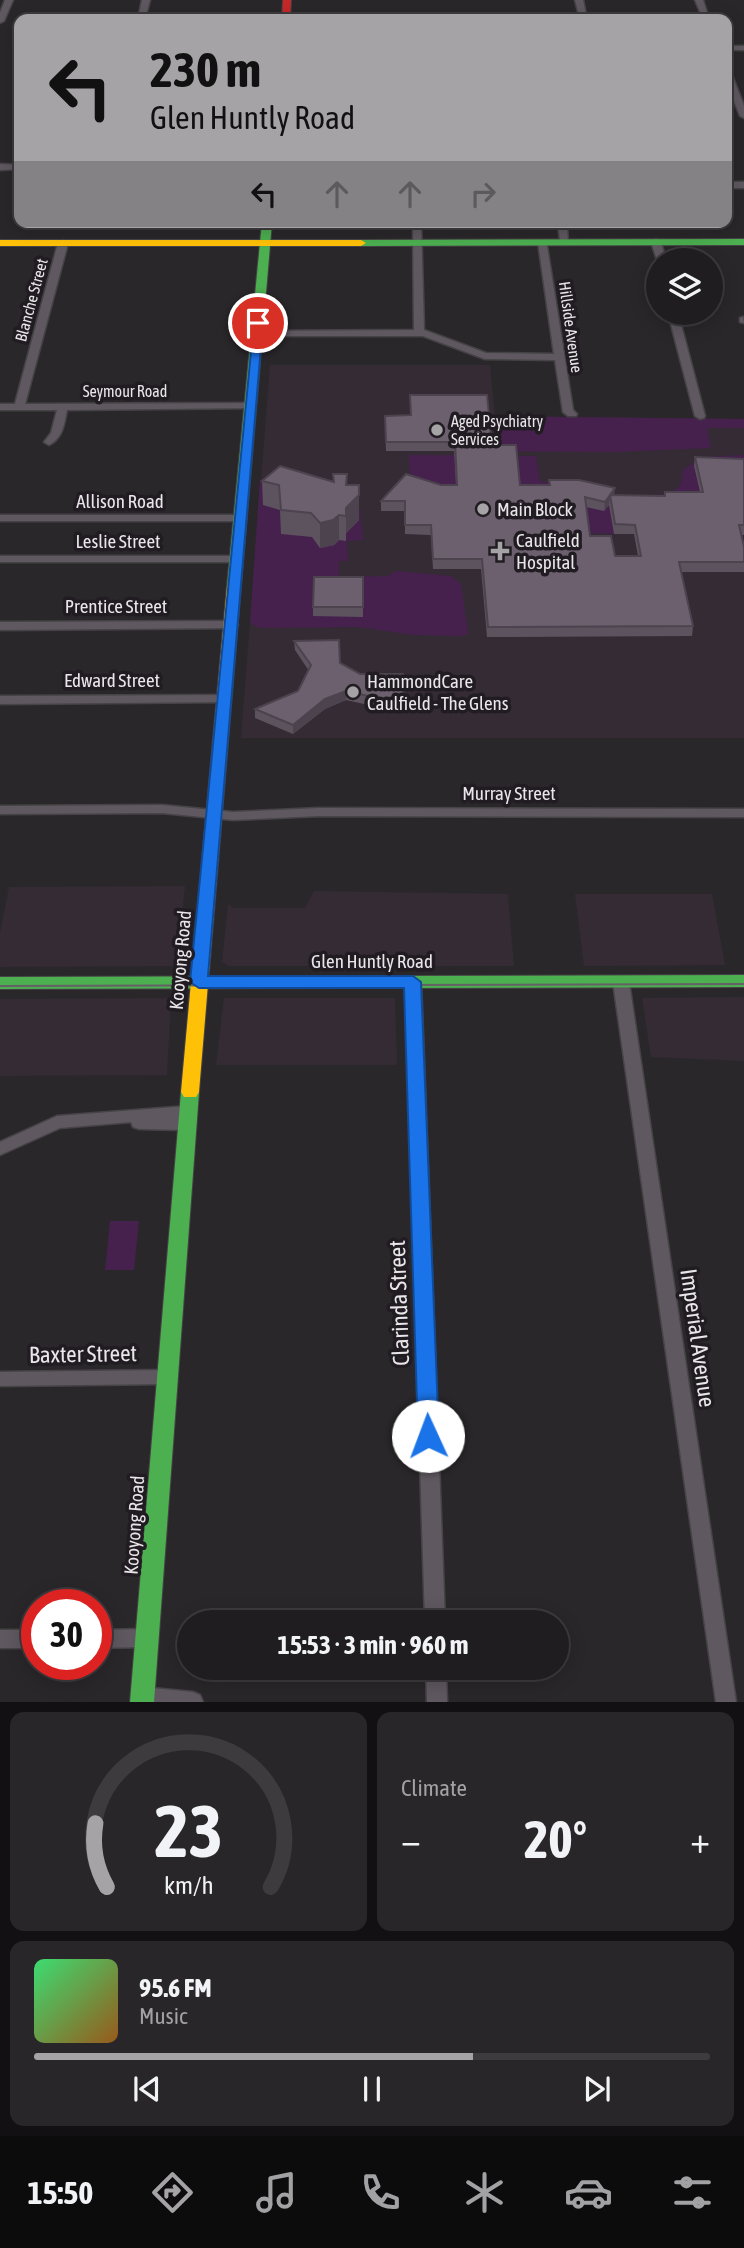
<!DOCTYPE html>
<meta charset="utf-8">
<style>
:root{--surface:#201d20;--page:#282629;--text:#f1f3f6;--muted:#a2a2a5;--line:#3d3b3e;--accent:#a6a3a7}
body{margin:0;font-family:"Asap Condensed",sans-serif;background:var(--page);color:var(--text);height:100vh;display:flex;flex-direction:column;font-size:26px;white-space:nowrap}
*{box-sizing:border-box;margin:0}
p{font-size:23px;color:var(--muted)}
.icon{flex:none;width:38px;height:38px;fill:none;stroke:currentColor;stroke-width:2;stroke-linecap:round;stroke-linejoin:round}
.map{position:relative;height:1702px;overflow:hidden}
.sheet{display:flex;flex-direction:column;gap:10px;padding:10px;background:#121012;flex:1}
.sheet>*{flex:none}
.hud{position:absolute;left:14px;top:14px;width:718px;height:214px;border-radius:14px;box-shadow:0 4px 18px #0003,0 0 0 2px var(--line);background:#a6a3a7;color:#111;overflow:hidden}
.controls{position:absolute;left:646px;top:248px;display:grid;gap:14px}
.controls a{display:grid;place-items:center;width:77px;height:77px;border-radius:50%;background:var(--surface);box-shadow:0 4px 18px #0003,0 0 0 2px var(--line);font-size:35px}
.speed{position:absolute;left:21px;top:1589px;display:flex;gap:14px;font-size:35px;font-weight:700;text-align:center}
.speed>*{display:grid;place-content:center;width:91px;height:91px;border-radius:50%;background:var(--surface);box-shadow:0 4px 18px #0003,0 0 0 2px var(--line);line-height:1}
.speed .limit{border:10px solid #d22;background:#fff;color:#111}
.pin{position:absolute;display:grid;place-items:center;width:60px;height:60px;color:#fff;margin:-30px;border:4px solid #fff;border-radius:50%;box-shadow:0 2px 7px #0007}
.me{position:absolute;width:77px;margin:-38px;rotate:358deg;stroke-linejoin:round;filter:drop-shadow(0 0 5px #0008)}
.turn{display:flex;align-items:center;gap:24px;height:147px;padding:0 21px;font-size:32px}
.turn .icon{width:91px;height:91px;stroke-width:2.5}
.turn b{display:block;font-size:49px;line-height:60px}
.lanes{display:flex;align-items:center;height:66px;padding:0 21px;background:#0003;justify-content:center;gap:35px;direction:ltr}
.lanes .off{opacity:.35}
.big{font-size:52px;font-weight:700;line-height:1.1}
.sheet .tile{flex:1;display:flex;flex-direction:column;justify-content:center;gap:10px;min-width:0;padding:0 24px;border-radius:14px;background:var(--page)}
.sheet .dial{align-items:center;gap:0}
.dial svg{height:182px;overflow:visible;fill:none;stroke:var(--line);stroke-width:7;stroke-linecap:round;text-anchor:middle}
.dial text{fill:var(--text);stroke:none}
.song{display:flex;align-items:center;gap:21px}
.cover{width:84px;height:84px;border-radius:10px;background:linear-gradient(135deg,hsl(140 70% 55%),hsl(30 70% 35%))}
.played{height:7px;border-radius:4px;background:linear-gradient(90deg,var(--accent) 65%,var(--line) 65%)}
.keys{display:flex;justify-content:space-around;direction:ltr}
.heat{display:flex;justify-content:space-between;align-items:center;font-size:38px;direction:ltr}
.sheet .tiles{flex:1;display:grid;gap:10px;grid-template-columns:1fr 1fr}
.tile:last-child{grid-column:span 2}
.trip{position:absolute;left:177px;top:1610px;width:392px;height:70px;border-radius:35px;background:var(--surface);box-shadow:0 4px 18px #0003,0 0 0 2px var(--line);font-weight:700;line-height:70px;text-align:center}
.dock{display:flex;height:112px;justify-content:space-around;align-items:center;background:#0d0c0d;color:var(--muted)}
.dock .icon{width:49px;height:49px}
.dock .active{color:var(--accent)}
.dock b{font-size:32px;color:var(--text)}
.map>svg:first-child{display:block}
.built{fill:#342b35}
.green{fill:#46214d}
.lines{fill:none;stroke-linecap:round;stroke-linejoin:round}
.street-casing{stroke:#454345;stroke-width:3}
.fast-casing{stroke:#454345;stroke-width:2}
.slow-casing{stroke:#454345;stroke-width:2}
.jam-casing{stroke:#454345;stroke-width:2}
.street{fill:#605861;fill-rule:evenodd}
.fast{fill:#4caf50;fill-rule:evenodd}
.slow{fill:#ffc107;fill-rule:evenodd}
.jam{fill:#c62828;fill-rule:evenodd}
.tram{stroke:#655f66;stroke-width:2}
.wall{fill:#5d535f;fill-rule:evenodd}
.shaded-wall{fill:#4c434e}
.building{fill:#6c606f;stroke:#4c434e;stroke-width:2}
.route{fill:#1a73e8;stroke:#114b97;stroke-width:2}
.poi-dot{fill:#a6a3a7;stroke:#211c22;stroke-width:2.5}
.labels{text-anchor:middle;stroke-width:7;stroke-linejoin:round;paint-order:stroke}
.far-street-label{font-size:16px;fill:#e9e6ea;stroke:#211c22}
.far-poi-label{font-size:16px;fill:#e9e6ea;stroke:#211c22;text-anchor:start}
.street-label{font-size:19px;fill:#e9e6ea;stroke:#211c22}
.poi-label{font-size:19px;fill:#e9e6ea;stroke:#211c22;text-anchor:start}
.near-street-label{font-size:23px;fill:#e9e6ea;stroke:#211c22}
</style>
<div class="map">
<svg width="744" height="1702" viewBox="0 0 744 1702">
<rect width="100%" height="100%" fill="#2a272b"/>
<g class="built">
<path d="M 270,365 L 490,365 L 495,416 L 744,419 L 744,738 L 241,738 Z"/>
<path d="M 185,886 L 177,964 L 172,966 L 0,967 L 0,933 L 9,887 Z"/>
<path d="M 314,891 L 508,894 L 514,966 L 229,966 L 222,962 L 228,904 L 234,908 L 305,908 Z"/>
<path d="M 575,894 L 712,894 L 725,965 L 584,966 Z"/>
<path d="M 744,997 L 744,1061 L 651,1057 L 642,998 Z"/>
<path d="M 171,998 L 167,1075 L 0,1076 L 0,999 Z"/>
<path d="M 224,998 L 395,998 L 397,1065 L 216,1065 Z"/>
</g>
<g class="green">
<path d="M 495,416 L 744,419 L 744,428 L 707,428 L 711,448 L 613,452 L 479,451 L 499,447 Z"/>
<path d="M 409,455 L 536,456 L 540,481 C 567,486 663,511 681,484 L 683,470 L 702,457 L 744,455 L 744,470 L 694,466 L 701,495 L 618,505 L 614,534 L 587,533 L 584,508 L 614,498 L 441,495 L 410,479 Z"/>
<path d="M 260,479 L 347,509 L 360,509 L 363,540 L 347,541 L 348,561 L 339,561 L 339,577 L 388,576 L 396,571 L 451,576 L 461,584 L 468,633 L 464,636 L 414,635 L 359,627 L 260,628 L 250,623 Z"/>
<path d="M 110,1221 L 139,1221 L 134,1270 L 105,1270 Z"/>
</g>
<g class="lines">
<g class="street-casing">
<g id="street">
<path d="M 5,0 L 13,0 L 4,21 L 0,23 L 0,13 Z"/>
<path d="M 142,0 L 150,0 L 145,19 L 138,19 Z"/>
<path d="M 575,0 L 583,0 L 587,19 L 580,19 Z"/>
<path d="M 695,0 L 703,0 L 709,19 L 703,19 Z"/>
<rect x="726" y="46" width="18" height="4"/>
<path d="M 726,68 L 730,70 L 744,106 L 744,118 L 740,116 L 726,81 Z"/>
<path d="M 0,164 L 19,165 L 19,169 L 0,170 Z"/>
<rect x="726" y="182" width="18" height="6"/>
<path d="M 413,222 L 421,222 L 424,330 L 486,353 L 554,354 L 538,242 L 546,240 L 573,410 L 577,414 L 576,416 L 568,416 L 563,412 L 555,360 L 485,359 L 423,336 L 254,336 L 254,332 L 257,331 L 414,330 Z"/>
<path d="M 558,222 L 567,222 L 568,244 L 560,242 Z"/>
<path d="M 656,239 L 661,242 L 666,261 L 658,261 L 658,263 L 651,242 Z"/>
<path d="M 63,240 L 68,243 L 25,404 L 250,403 L 255,406 L 254,408 L 67,410 C 64,424 63,438 49,445 L 44,442 L 51,433 L 57,410 L 0,410 L 0,404 L 15,404 L 58,243 Z"/>
<path d="M 668,313 L 678,313 L 705,416 L 704,418 L 700,419 L 695,416 Z"/>
<path d="M 743,317 L 744,323 L 740,322 L 740,318 Z"/>
<path d="M 0,515 L 240,515 L 246,518 L 240,521 L 0,521 Z"/>
<path d="M 0,556 L 236,556 L 242,559 L 236,562 L 0,562 Z"/>
<path d="M 232,621 L 238,625 L 236,628 L 0,630 L 0,622 Z"/>
<path d="M 224,695 L 230,699 L 229,702 L 0,704 L 0,696 Z"/>
<path d="M 162,805 L 233,812 L 319,808 L 744,809 L 744,817 L 319,816 L 233,820 L 162,813 L 0,814 L 0,806 Z"/>
<path d="M 413,977 L 421,982 L 445,1622 L 425,1622 L 405,982 Z"/>
<path d="M 621,977 L 629,982 L 736,1702 L 716,1702 L 613,982 Z"/>
<path d="M 188,1106 L 194,1108 L 196,1112 L 194,1116 L 185,1118 L 193,1120 L 195,1124 L 193,1128 L 187,1130 L 139,1129 L 133,1127 L 131,1122 L 60,1128 L 0,1155 L 0,1142 L 57,1116 Z"/>
<path d="M 167,1370 L 173,1372 L 176,1377 L 173,1382 L 167,1384 L 0,1386 L 0,1372 Z"/>
<path d="M 147,1629 L 154,1631 L 157,1638 L 154,1645 L 147,1647 L 96,1648 L 96,1630 Z"/>
<rect x="0" y="1630" width="37" height="18"/>
<path d="M 426,1668 L 446,1668 L 447,1702 L 427,1702 Z"/>
<path d="M 142,1687 L 193,1692 L 200,1695 L 203,1702 L 134,1702 L 132,1697 L 135,1690 Z"/>
</g>
</g>
<g class="fast-casing">
<g id="fast">
<path d="M 262,222 L 272,222 L 241,586 L 234,590 L 227,586 Z"/>
<path d="M 744,239 L 744,245 L 361,246 L 356,243 L 361,240 Z"/>
<path d="M 744,975 L 744,987 L 0,989 L 0,977 Z"/>
<path d="M 190,1086 L 196,1087 L 199,1092 L 154,1702 L 130,1702 L 181,1092 L 184,1087 Z"/>
</g>
</g>
<g class="slow-casing">
<g id="slow">
<path d="M 0,240 L 361,240 L 366,243 L 361,246 L 0,246 Z"/>
<path d="M 234,582 L 241,586 L 199,1092 L 196,1097 L 184,1097 L 181,1092 L 227,586 Z"/>
</g>
</g>
<g class="jam-casing">
<path id="jam" d="M 283,0 L 291,0 L 290,19 L 282,19 Z"/>
</g>
<use href="#street" class="street"/>
<use href="#fast" class="fast"/>
<use href="#slow" class="slow"/>
<use href="#jam" class="jam"/>
<path class="tram" d="M 0,986 L 744,984"/>
</g>
<g class="wall">
<path d="M 411,415 L 492,445 L 520,485 L 549,485 L 549,480 L 614,495 L 664,496 L 665,492 L 700,492 L 694,466 L 695,457 L 744,459 L 744,535 L 741,535 L 744,547 L 744,572 L 681,572 L 693,626 L 692,636 L 487,637 L 481,569 L 433,569 L 431,535 L 405,534 L 405,511 L 381,511 L 381,501 L 441,485 L 456,485 L 454,451 L 386,451 L 385,416 ZM 609,505 L 614,534 L 634,534 L 638,556 L 615,556 L 590,536 L 586,507 L 604,511 Z"/>
<path d="M 333,474 L 347,485 L 359,520 L 346,533 L 346,541 L 339,540 L 334,545 L 320,548 L 312,537 L 281,534 L 280,510 L 263,505 L 262,481 L 333,481 Z"/>
<path d="M 363,577 L 363,617 L 313,616 L 313,607 Z"/>
<path d="M 294,641 L 340,663 L 404,704 L 404,713 L 346,700 L 325,709 L 293,734 L 255,718 L 255,709 L 298,691 L 309,671 L 295,650 Z"/>
</g>
<g class="shaded-wall">
<path d="M 359,485 L 359,520 L 346,533 L 346,541 L 346,508 Z"/>
<path d="M 615,488 L 614,498 L 610,495 L 609,505 L 604,511 L 605,502 Z"/>
<path d="M 339,515 L 339,540 L 334,545 L 320,548 L 320,523 Z"/>
<path d="M 346,691 L 346,700 L 325,709 L 293,734 L 293,725 L 325,699 Z"/>
</g>
<g class="building">
<path d="M 410,395 L 487,395 L 492,445 L 516,445 L 520,485 L 550,485 L 549,480 L 579,480 L 615,488 L 605,502 L 585,497 L 590,536 L 611,536 L 615,556 L 641,556 L 635,525 L 615,524 L 610,495 L 665,496 L 665,492 L 703,492 L 695,457 L 744,459 L 744,525 L 739,525 L 744,547 L 744,562 L 679,562 L 693,626 L 488,627 L 482,559 L 433,559 L 431,525 L 405,525 L 405,501 L 381,501 L 406,474 L 441,485 L 457,485 L 455,442 L 386,442 L 385,416 L 411,415 Z"/>
<path d="M 280,466 L 334,482 L 333,474 L 347,474 L 346,485 L 359,485 L 359,495 L 346,508 L 346,516 L 339,515 L 333,520 L 320,523 L 311,513 L 281,510 L 279,485 L 262,481 Z"/>
<path d="M 314,577 L 363,577 L 363,607 L 313,607 Z"/>
<path d="M 339,640 L 340,663 L 360,674 L 403,674 L 404,704 L 346,691 L 325,699 L 293,725 L 255,709 L 298,691 L 311,665 L 294,641 Z"/>
</g>
<path class="route" d="M 254,321 L 263,323 L 208,976 L 413,976 L 421,982 L 439,1436 L 436,1442 L 428,1445 L 421,1442 L 418,1436 L 404,988 L 199,988 L 190,982 Z"/>
<g class="poi-dot">
<circle cx="437" cy="430" r="7"/>
<circle cx="483" cy="509" r="7"/>
<path d="M496.5 540.5h7v7h7v7h-7v7h-7v-7h-7v-7h7z"/>
<circle cx="353" cy="692" r="7"/>
</g>
<g class="labels">
<g class="far-street-label">
<text transform="translate(31 300) rotate(-75)" y="6">Blanche Street</text>
<text transform="translate(571 327) rotate(82)" y="6">Hillside Avenue</text>
<text x="125" y="397">Seymour Road</text>
</g>
<g class="far-poi-label">
<text x="451" y="427">Aged Psychiatry<tspan x="451" dy="18">Services</tspan></text>
</g>
<g class="street-label">
<text x="120" y="508">Allison Road</text>
<text x="118" y="548">Leslie Street</text>
<text x="116" y="613">Prentice Street</text>
<text x="112" y="687">Edward Street</text>
<text x="509" y="800">Murray Street</text>
<text transform="translate(180 960) rotate(-85)" y="7">Kooyong Road</text>
<text x="372" y="968">Glen Huntly Road</text>
<text transform="translate(134 1525) rotate(-86)" y="7">Kooyong Road</text>
</g>
<g class="poi-label">
<text x="497" y="516">Main Block</text>
<text x="516" y="547">Caulfield<tspan x="516" dy="22">Hospital</tspan></text>
<text x="367" y="688">HammondCare<tspan x="367" dy="22">Caulfield - The Glens</tspan></text>
</g>
<g class="near-street-label">
<text transform="translate(399 1303) rotate(-92)" y="8">Clarinda Street</text>
<text transform="translate(698 1338) rotate(82)" y="8">Imperial Avenue</text>
<text transform="translate(83 1354) rotate(-1)" y="8">Baxter Street</text>
</g>
</g>
</svg>
<div class="controls">
<a><svg class="icon" aria-label="layers" viewBox="0 0 24 24"><path d="M12 4l9 5-9 5-9-5zM3 14l9 5 9-5"/></svg></a>
</div>
<div class="speed"><div class="limit">30</div></div>
<div class="pin" style="left:258px;top:323px;background:#d93025"><svg class="icon" aria-label="arrive" viewBox="0 0 24 24"><path d="M6 21V4h12l-3 4 3 4H6"/></svg></div>
<svg class="me" style="left:428px;top:1436px" viewBox="-20 -20 40 40"><circle r="19" fill="#fff"/><path d="M0-13L10 11 0 6-10 11z" fill="#1a73e8"/></svg>
<div class="trip">15:53 · 3 min · 960 m</div>
<div class="hud">
<div class="turn"><svg class="icon" aria-label="left" viewBox="0 0 24 24"><path d="M17 20v-9H6M10 6l-5 5 5 5"/></svg><div><b>230 m</b>Glen Huntly Road</div></div>
<div class="lanes"><svg class="icon" aria-label="left" viewBox="0 0 24 24"><path d="M17 20v-9H6M10 6l-5 5 5 5"/></svg><svg class="icon off" aria-label="ahead" viewBox="0 0 24 24"><path d="M12 20V5M6 11l6-6 6 6"/></svg><svg class="icon off" aria-label="ahead" viewBox="0 0 24 24"><path d="M12 20V5M6 11l6-6 6 6"/></svg><svg class="icon off" aria-label="right" viewBox="0 0 24 24"><path d="M7 20v-9h11M14 6l5 5-5 5"/></svg></div>
</div>
</div>
<section class="sheet">
<div class="tiles">
<div class="tile dial"><svg viewBox="0 0 100 80">
<path d="M14 69A42 42 0 1 1 86 69"/>
<path d="M14 69A42 42 0 0 1 9 41" stroke="#a6a3a7"/>
<text x="50" y="56" font-size="32" font-weight="700">23</text>
<text x="50" y="72" font-size="11">km/h</text>
</svg></div>
<div class="tile"><p>Climate</p>
<div class="heat"><a>−</a><b class="big">20°</b><a>+</a></div>
</div>
<div class="tile">
<div class="song"><i class="cover"></i><div><b>95.6 FM</b><p>Music</p></div></div>
<div class="played"></div>
<div class="keys"><svg class="icon" aria-label="previous" viewBox="0 0 24 24"><path d="M18 5L8 12l10 7zM5 5v14"/></svg><svg class="icon" aria-label="pause" viewBox="0 0 24 24"><path d="M8 5v14M16 5v14"/></svg><svg class="icon" aria-label="next" viewBox="0 0 24 24"><path d="M6 5l10 7-10 7zM19 5v14"/></svg></div>
</div>
</div>
</section>
<nav class="dock">
<b>15:50</b>
<svg class="icon active" aria-label="directions" viewBox="0 0 24 24"><path d="M12 3l9 9-9 9-9-9zM9 14v-3h6M13 9l2 2-2 2"/></svg>
<svg class="icon" aria-label="music" viewBox="0 0 24 24"><path d="M9 18V5l10-2v13"/><circle cx="6" cy="18" r="3"/><circle cx="16" cy="16" r="3"/></svg>
<svg class="icon" aria-label="phone" viewBox="0 0 24 24"><path d="M5 4h4l2 5-3 2q2 4 5 5l2-3 5 2v4C11 20 4 13 5 4z"/></svg>
<svg class="icon" aria-label="climate" viewBox="0 0 24 24"><path d="M12 3v18M4 7l16 10M4 17L20 7"/></svg>
<svg class="icon" aria-label="car" viewBox="0 0 24 24"><path d="M5 17H2v-5l4-1 3-4h7l3 4 3 1v5h-3M9 17h6M6 11h13"/><circle cx="7" cy="17" r="2"/><circle cx="17" cy="17" r="2"/></svg>
<svg class="icon" aria-label="filters" viewBox="0 0 24 24"><path d="M4 7h16M4 17h16"/><circle cx="9" cy="7" r="2"/><circle cx="15" cy="17" r="2"/></svg>
</nav>
